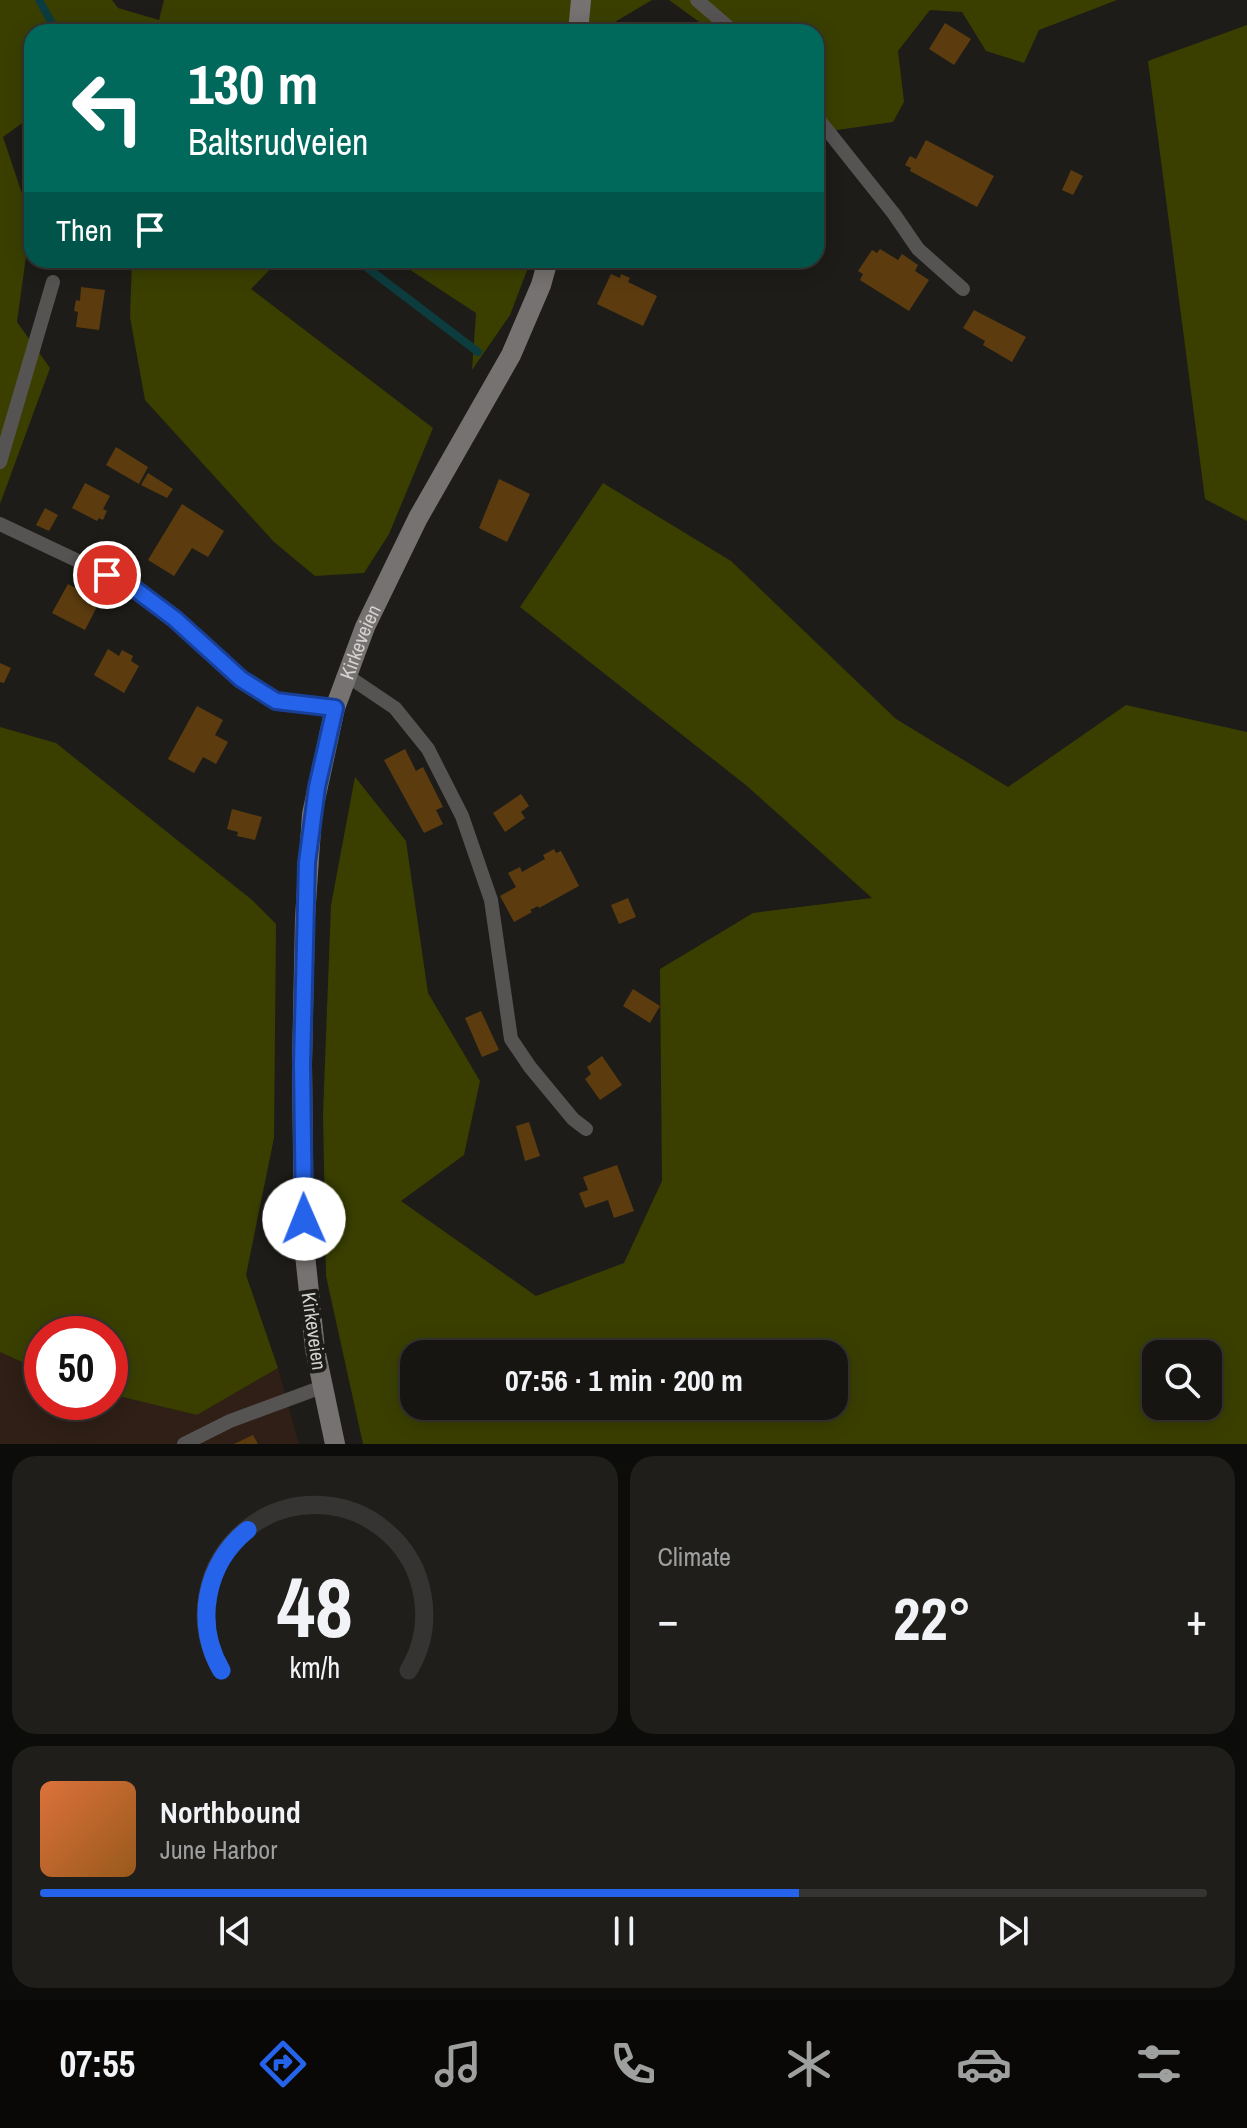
<!DOCTYPE html>
<meta charset="utf-8">
<style>
:root{--surface:#161512;--page:#1f1e1b;--text:#f1f3f6;--muted:#9e9f9f;--line:#353432;--accent:#2563eb}
body{margin:0;font-family:"Archivo Narrow",sans-serif;background:var(--page);color:var(--text);height:100vh;display:flex;flex-direction:column;font-size:30px;white-space:nowrap}
*{box-sizing:border-box;margin:0}
p{font-size:26px;color:var(--muted)}
.icon{flex:none;width:44px;height:44px;fill:none;stroke:currentColor;stroke-width:2;stroke-linecap:round;stroke-linejoin:round}
.map{position:relative;height:1444px;overflow:hidden}
.side{display:flex;flex-direction:column;gap:12px;padding:12px;background:#0c0c0a;flex:1}
.side>*{flex:none}
.hud{position:absolute;left:24px;top:24px;width:800px;height:244px;border-radius:24px;box-shadow:0 4px 20px #0003,0 0 0 2px var(--line);background:#00695c;color:#fff;overflow:hidden}
.fabs{position:absolute;left:1142px;top:1340px;display:grid;gap:16px}
.fabs a{display:grid;place-items:center;width:80px;height:80px;border-radius:16px;background:var(--surface);box-shadow:0 4px 20px #0003,0 0 0 2px var(--line);font-size:40px}
.speed{position:absolute;left:24px;top:1316px;display:flex;gap:16px;font-size:40px;font-weight:700;text-align:center}
.speed>*{display:grid;place-content:center;width:104px;height:104px;border-radius:50%;background:var(--surface);box-shadow:0 4px 20px #0003,0 0 0 2px var(--line);line-height:1}
.speed .limit{border:12px solid #d22;background:#fff;color:#111}
.pin{position:absolute;display:grid;place-items:center;width:68px;height:68px;color:#fff;margin:-34px;border:4px solid #fff;border-radius:50%;box-shadow:0 2px 8px #0007}
.me{position:absolute;width:88px;margin:-44px;rotate:359deg;stroke-linejoin:round;filter:drop-shadow(0 0 6px #0008)}
.turn{display:flex;align-items:center;gap:28px;height:168px;padding:0 32px;font-size:36px}
.turn .icon{width:104px;height:104px;stroke-width:2.5}
.turn b{display:block;font-size:56px;line-height:68px}
.then{display:flex;align-items:center;height:76px;padding:0 32px;background:#0003;gap:16px;font-size:30px}
.big{font-size:60px;font-weight:700;line-height:1.1}
.side .tile{flex:1;display:flex;flex-direction:column;justify-content:center;gap:12px;min-width:0;padding:0 28px;border-radius:24px;background:var(--page)}
.side .dial{align-items:center;gap:0}
.dial svg{height:208px;overflow:visible;fill:none;stroke:var(--line);stroke-width:7;stroke-linecap:round;text-anchor:middle}
.dial text{fill:var(--text);stroke:none}
.song{display:flex;align-items:center;gap:24px}
.cover{width:96px;height:96px;border-radius:12px;background:linear-gradient(135deg,hsl(20 70% 55%),hsl(30 70% 35%))}
.played{height:8px;border-radius:4px;background:linear-gradient(90deg,var(--accent) 65%,var(--line) 65%)}
.keys{display:flex;justify-content:space-around;direction:ltr}
.heat{display:flex;justify-content:space-between;align-items:center;font-size:44px;direction:ltr}
.side .tiles{flex:1;display:grid;gap:12px;grid-template-columns:1fr 1fr}
.tile:last-child{grid-column:span 2}
.trip{position:absolute;left:400px;top:1340px;width:448px;height:80px;border-radius:24px;background:var(--surface);box-shadow:0 4px 20px #0003,0 0 0 2px var(--line);font-weight:700;line-height:80px;text-align:center}
.tab-bar{display:flex;height:128px;justify-content:space-around;align-items:center;background:#090807;color:var(--muted)}
.tab-bar .icon{width:56px;height:56px}
.tab-bar .selected{color:var(--accent)}
.tab-bar b{font-size:36px;color:var(--text)}
.map>svg:first-child{display:block}
.industrial{fill:#2f1f16}
.green{fill:#3a3f00;fill-rule:evenodd}
.lines{fill:none;stroke-linecap:round;stroke-linejoin:round}
.stream{stroke:#0d3c3e;stroke-width:8}
.building{fill:#5c3c0f}
.service{stroke:#565353;stroke-width:14}
.secondary{stroke:#777272;stroke-width:20}
.route-casing{stroke:#184099;stroke-width:20}
.route{stroke:#2563eb;stroke-width:14}
.labels{text-anchor:middle;stroke-width:8;stroke-linejoin:round;paint-order:stroke}
.street-label{font-size:20px;fill:#d2d2cf;stroke:#1d1c18}
</style>
<div class="map">
<svg width="1247" height="1444" viewBox="0 0 1247 1444">
<rect width="100%" height="100%" fill="#1d1c18"/>
<path class="industrial" d="M 0,1352 L 42,1371 L 42,1402 L 110,1402 L 110,1394 L 197,1415 L 278,1368 L 299,1444 L 0,1444 Z"/>
<g class="green">
<path d="M 0,0 L 112,0 L 118,8 L 159,20 L 164,0 L 652,0 L 598,32 L 32,32 L 32,116 L 3,137 L 31,220 L 17,322 L 50,368 L 0,504 Z"/>
<path d="M 669,0 L 1117,0 L 1039,30 L 1024,63 L 986,51 L 962,12 L 930,10 L 898,51 L 904,102 L 893,122 L 816,133 L 816,32 L 713,32 Z"/>
<path d="M 1247,25 L 1247,521 L 1205,499 L 1148,61 Z"/>
<path d="M 132,260 L 279,260 L 251,289 L 433,428 L 389,534 L 364,573 L 315,576 L 274,542 L 145,400 L 130,317 Z"/>
<path d="M 395,260 L 531,260 L 510,315 L 472,370 L 476,313 Z"/>
<path d="M 603,483 L 731,561 L 896,719 L 1008,787 L 1126,705 L 1247,732 L 1247,1444 L 363,1444 L 326,1276 L 323,1114 L 331,905 L 355,777 L 406,841 L 428,993 L 480,1081 L 464,1155 L 401,1201 L 536,1296 L 624,1263 L 662,1181 L 660,969 L 753,913 L 872,898 L 747,786 L 520,607 ZM 414,1354 L 834,1354 L 834,1406 L 414,1406 ZM 1156,1354 L 1208,1354 L 1208,1406 L 1156,1406 Z"/>
<path d="M 0,727 L 56,743 L 252,900 L 276,924 L 274,1138 L 246,1275 L 278,1368 L 197,1415 L 110,1394 L 110,1334 L 42,1334 L 42,1371 L 0,1352 Z"/>
</g>
<g class="lines">
<g class="stream">
<path d="M 39,0 L 57,32"/>
<path d="M 357,260 L 478,352"/>
</g>
</g>
<g class="building">
<path d="M 945,23 L 971,39 L 954,65 L 929,49 Z"/>
<path d="M 926,140 L 994,176 L 977,207 L 910,171 L 911,168 L 905,165 L 910,156 L 916,159 Z"/>
<path d="M 1071,170 L 1083,176 L 1073,195 L 1062,190 Z"/>
<path d="M 880,249 L 898,260 L 902,254 L 918,265 L 915,271 L 929,280 L 909,311 L 860,280 L 863,274 L 858,271 L 872,250 L 877,253 Z"/>
<path d="M 611,274 L 620,278 L 621,274 L 630,278 L 628,282 L 657,296 L 643,326 L 597,304 Z"/>
<path d="M 81,287 L 105,290 L 99,330 L 76,327 L 78,312 L 74,311 L 76,300 L 80,301 Z"/>
<path d="M 974,310 L 1026,337 L 1012,362 L 983,345 L 985,341 L 963,328 Z"/>
<path d="M 116,447 L 148,467 L 139,484 L 106,465 Z"/>
<path d="M 148,473 L 173,489 L 167,498 L 141,485 Z"/>
<path d="M 499,479 L 530,494 L 507,542 L 479,528 Z"/>
<path d="M 85,483 L 110,496 L 103,509 L 107,511 L 103,520 L 99,518 L 97,521 L 72,508 Z"/>
<path d="M 182,504 L 224,531 L 208,557 L 192,548 L 174,576 L 148,560 Z"/>
<path d="M 45,508 L 58,515 L 49,531 L 36,525 Z"/>
<path d="M 68,584 L 100,601 L 85,630 L 52,613 Z"/>
<path d="M 108,649 L 119,656 L 122,650 L 133,656 L 131,661 L 139,666 L 124,693 L 94,675 Z"/>
<path d="M 0,663 L 11,668 L 4,683 L 0,682 Z"/>
<path d="M 197,706 L 223,720 L 215,735 L 228,742 L 216,764 L 203,757 L 194,773 L 168,759 Z"/>
<path d="M 405,749 L 416,771 L 423,767 L 443,807 L 436,810 L 443,824 L 424,833 L 384,760 Z"/>
<path d="M 521,794 L 529,806 L 521,812 L 525,818 L 505,832 L 493,813 Z"/>
<path d="M 232,809 L 262,817 L 255,840 L 237,836 L 238,832 L 227,829 Z"/>
<path d="M 554,849 L 556,853 L 561,851 L 579,886 L 539,908 L 538,906 L 530,910 L 532,912 L 514,922 L 500,896 L 516,887 L 508,873 L 520,867 L 522,872 L 545,859 L 543,855 Z"/>
<path d="M 628,898 L 636,917 L 619,924 L 611,905 Z"/>
<path d="M 633,989 L 660,1006 L 650,1023 L 623,1006 Z"/>
<path d="M 481,1011 L 499,1050 L 482,1057 L 465,1018 Z"/>
<path d="M 602,1056 L 622,1085 L 600,1100 L 585,1079 L 591,1074 L 587,1067 Z"/>
<path d="M 529,1122 L 540,1156 L 525,1161 L 516,1126 Z"/>
<path d="M 617,1165 L 634,1211 L 614,1218 L 608,1200 L 585,1208 L 579,1193 L 588,1190 L 583,1177 Z"/>
<path d="M 253,1435 L 258,1444 L 234,1444 Z"/>
</g>
<g class="lines">
<g class="service">
<path d="M 697,0 L 734,32"/>
<path d="M 816,116 L 894,214 L 918,249 L 963,289"/>
<path d="M 0,462 L 53,282"/>
<path d="M 0,524 L 131,586 L 175,619 L 241,679 L 276,701 L 335,708"/>
<path d="M 346,675 L 395,708 L 428,749 L 462,816 L 491,900 L 511,1039 L 530,1067 L 573,1119 L 586,1129"/>
<path d="M 184,1444 L 230,1421 L 322,1387"/>
</g>
<g class="secondary">
<path d="M 578,32 L 581,0"/>
<path id="s1" d="M 335,1444 L 315,1349 L 304,1245 L 302,1064 L 305,918 L 312,814 L 335,708 L 365,627 L 418,518 L 511,355 L 541,285 L 548,260"/>
</g>
</g>
<g class="lines">
<g class="route-casing">
<path id="route" d="M 107,575 L 131,586 L 175,619 L 241,679 L 276,701 L 335,708 L 317,787 L 307,863 L 302,1064 L 304,1219"/>
</g>
<use href="#route" class="route"/>
</g>
<g class="labels">
<g class="street-label">
<text dy="7" stroke="none"><textPath href="#s1" startOffset="812">Kirkeveien</textPath></text>
<text transform="translate(314 1331) rotate(82)" y="7">Kirkeveien</text>
</g>
</g>
</svg>
<div class="fabs">
<a><svg class="icon" aria-label="search" viewBox="0 0 24 24"><circle cx="10" cy="10" r="6"/><path d="M15 15l6 6"/></svg></a>
</div>
<div class="speed"><div class="limit">50</div></div>
<div class="pin" style="left:107px;top:575px;background:#d93025"><svg class="icon" aria-label="arrive" viewBox="0 0 24 24"><path d="M6 21V4h12l-3 4 3 4H6"/></svg></div>
<svg class="me" style="left:304px;top:1219px" viewBox="-20 -20 40 40"><circle r="19" fill="#fff"/><path d="M0-13L10 11 0 6-10 11z" fill="#2563eb"/></svg>
<div class="trip">07:56 · 1 min · 200 m</div>
<div class="hud">
<div class="turn"><svg class="icon" aria-label="left" viewBox="0 0 24 24"><path d="M17 20v-9H6M10 6l-5 5 5 5"/></svg><div><b>130 m</b>Baltsrudveien</div></div>
<div class="then">Then<svg class="icon" aria-label="arrive" viewBox="0 0 24 24"><path d="M6 21V4h12l-3 4 3 4H6"/></svg></div>
</div>
</div>
<section class="side">
<div class="tiles">
<div class="tile dial"><svg viewBox="0 0 100 80">
<path d="M14 69A42 42 0 1 1 86 69"/>
<path d="M14 69A42 42 0 0 1 24 15" stroke="#2563eb"/>
<text x="50" y="56" font-size="32" font-weight="700">48</text>
<text x="50" y="72" font-size="11">km/h</text>
</svg></div>
<div class="tile"><p>Climate</p>
<div class="heat"><a>−</a><b class="big">22°</b><a>+</a></div>
</div>
<div class="tile">
<div class="song"><i class="cover"></i><div><b>Northbound</b><p>June Harbor</p></div></div>
<div class="played"></div>
<div class="keys"><svg class="icon" aria-label="previous" viewBox="0 0 24 24"><path d="M18 5L8 12l10 7zM5 5v14"/></svg><svg class="icon" aria-label="pause" viewBox="0 0 24 24"><path d="M8 5v14M16 5v14"/></svg><svg class="icon" aria-label="next" viewBox="0 0 24 24"><path d="M6 5l10 7-10 7zM19 5v14"/></svg></div>
</div>
</div>
</section>
<nav class="tab-bar">
<b>07:55</b>
<svg class="icon selected" aria-label="directions" viewBox="0 0 24 24"><path d="M12 3l9 9-9 9-9-9zM9 14v-3h6M13 9l2 2-2 2"/></svg>
<svg class="icon" aria-label="music" viewBox="0 0 24 24"><path d="M9 18V5l10-2v13"/><circle cx="6" cy="18" r="3"/><circle cx="16" cy="16" r="3"/></svg>
<svg class="icon" aria-label="phone" viewBox="0 0 24 24"><path d="M5 4h4l2 5-3 2q2 4 5 5l2-3 5 2v4C11 20 4 13 5 4z"/></svg>
<svg class="icon" aria-label="climate" viewBox="0 0 24 24"><path d="M12 3v18M4 7l16 10M4 17L20 7"/></svg>
<svg class="icon" aria-label="car" viewBox="0 0 24 24"><path d="M5 17H2v-5l4-1 3-4h7l3 4 3 1v5h-3M9 17h6M6 11h13"/><circle cx="7" cy="17" r="2"/><circle cx="17" cy="17" r="2"/></svg>
<svg class="icon" aria-label="filters" viewBox="0 0 24 24"><path d="M4 7h16M4 17h16"/><circle cx="9" cy="7" r="2"/><circle cx="15" cy="17" r="2"/></svg>
</nav>
